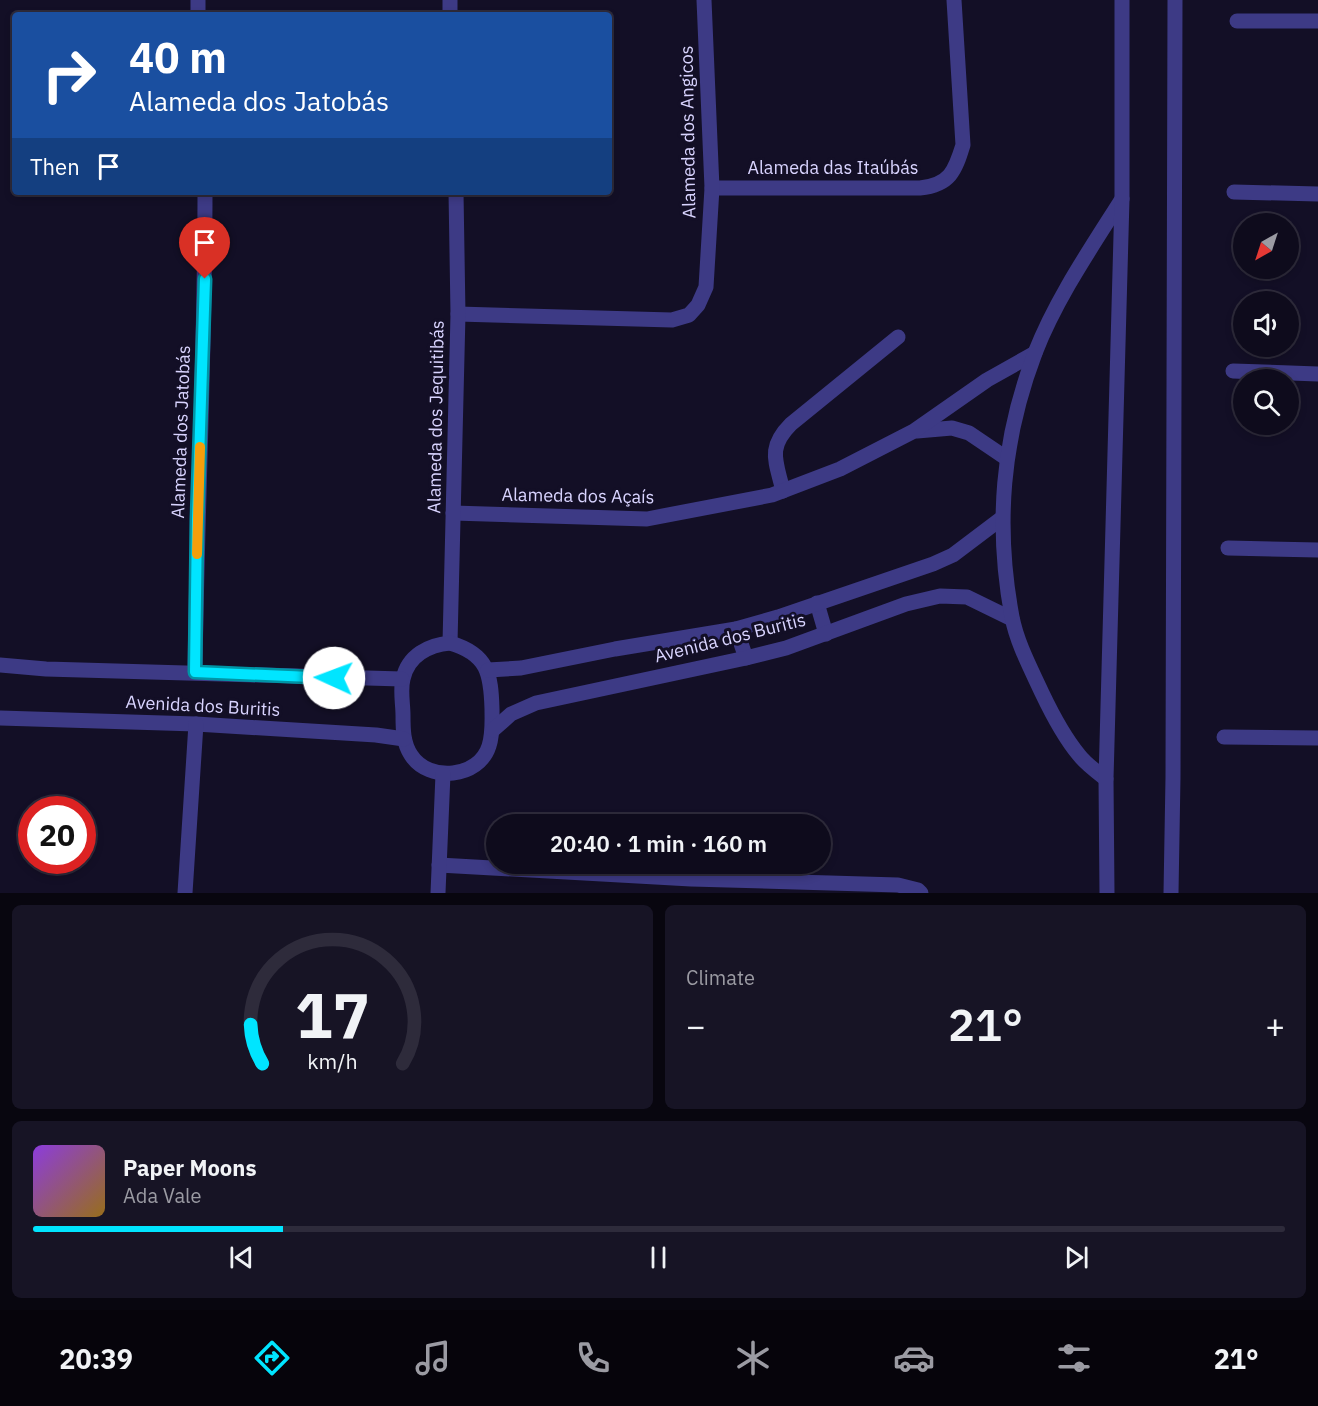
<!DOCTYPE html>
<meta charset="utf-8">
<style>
:root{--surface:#0e0b1c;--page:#171425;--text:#f1f3f6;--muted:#9b9ba3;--line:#2e2b3b;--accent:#00e5ff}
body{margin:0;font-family:"IBM Plex Sans",sans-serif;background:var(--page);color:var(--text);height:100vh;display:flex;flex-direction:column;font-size:22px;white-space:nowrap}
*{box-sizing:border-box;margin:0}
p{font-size:20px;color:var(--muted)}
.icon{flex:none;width:33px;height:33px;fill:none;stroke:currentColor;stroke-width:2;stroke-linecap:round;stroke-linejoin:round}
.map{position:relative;height:893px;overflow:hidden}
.drawer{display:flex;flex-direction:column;gap:12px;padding:12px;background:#08060f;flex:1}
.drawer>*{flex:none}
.hud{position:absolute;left:12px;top:12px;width:600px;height:183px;border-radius:6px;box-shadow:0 3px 9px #0003,0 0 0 2px var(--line);background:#1a4fa0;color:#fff;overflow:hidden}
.needle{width:39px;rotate:219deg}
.fabs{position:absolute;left:1233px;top:213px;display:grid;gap:12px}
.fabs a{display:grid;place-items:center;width:66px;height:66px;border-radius:50%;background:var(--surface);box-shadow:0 3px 9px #0003,0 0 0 2px var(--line);font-size:30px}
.speed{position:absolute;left:18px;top:796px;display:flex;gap:12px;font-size:30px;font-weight:700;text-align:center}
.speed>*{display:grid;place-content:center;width:78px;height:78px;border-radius:50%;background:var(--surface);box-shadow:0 3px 9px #0003,0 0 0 2px var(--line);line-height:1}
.speed .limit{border:9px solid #d22;background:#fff;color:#111}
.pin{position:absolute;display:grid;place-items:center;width:51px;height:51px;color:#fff;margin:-62px -26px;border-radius:50% 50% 50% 0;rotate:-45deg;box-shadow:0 0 6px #0007}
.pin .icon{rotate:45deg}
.me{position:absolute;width:66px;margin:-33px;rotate:272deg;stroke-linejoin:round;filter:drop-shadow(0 0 4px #0008)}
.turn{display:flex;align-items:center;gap:21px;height:126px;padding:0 18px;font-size:27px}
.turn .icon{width:78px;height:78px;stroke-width:2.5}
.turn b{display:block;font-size:42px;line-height:51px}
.then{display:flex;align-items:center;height:57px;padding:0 18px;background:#0003;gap:12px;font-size:22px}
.big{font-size:45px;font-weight:600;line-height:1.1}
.drawer .widget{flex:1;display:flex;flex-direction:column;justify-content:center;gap:9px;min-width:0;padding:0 21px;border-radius:9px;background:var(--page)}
.drawer .dial{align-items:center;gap:0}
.dial svg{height:156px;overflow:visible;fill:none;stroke:var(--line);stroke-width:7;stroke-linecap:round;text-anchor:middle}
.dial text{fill:var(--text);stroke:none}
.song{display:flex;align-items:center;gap:18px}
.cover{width:72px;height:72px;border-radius:9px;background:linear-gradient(135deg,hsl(270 70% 55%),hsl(40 70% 35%))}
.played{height:6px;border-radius:3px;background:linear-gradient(90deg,var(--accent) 20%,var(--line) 20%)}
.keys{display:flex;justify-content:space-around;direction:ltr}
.heat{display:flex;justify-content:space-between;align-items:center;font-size:33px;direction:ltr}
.drawer .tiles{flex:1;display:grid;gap:12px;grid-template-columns:1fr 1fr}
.widget:last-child{grid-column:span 2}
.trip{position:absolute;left:486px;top:814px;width:345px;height:60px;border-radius:30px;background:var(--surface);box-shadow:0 3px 9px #0003,0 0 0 2px var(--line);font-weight:600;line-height:60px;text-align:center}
.menu{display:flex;height:96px;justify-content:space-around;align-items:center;background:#06040b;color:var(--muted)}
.menu .icon{width:42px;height:42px}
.menu .current{color:var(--accent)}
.menu b{font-size:27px;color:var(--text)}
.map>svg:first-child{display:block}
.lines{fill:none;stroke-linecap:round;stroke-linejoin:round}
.minor{stroke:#3d3a85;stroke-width:15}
.route-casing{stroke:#0095a6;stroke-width:15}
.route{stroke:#00e5ff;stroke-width:10}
.slow{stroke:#f59e0b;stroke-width:10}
.labels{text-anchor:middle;stroke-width:6;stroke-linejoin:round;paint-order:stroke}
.street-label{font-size:18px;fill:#d9d4ff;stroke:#130f26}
</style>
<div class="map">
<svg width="1318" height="893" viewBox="0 0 1318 893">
<rect width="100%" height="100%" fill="#130f26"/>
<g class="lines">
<g class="minor">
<path d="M 198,0 L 198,15"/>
<path d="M 450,0 L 450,15"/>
<path d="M 1237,21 L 1318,21"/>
<path d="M 712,188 L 920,188 C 950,185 955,171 963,145 L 954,0"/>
<path d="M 1234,192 L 1318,194"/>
<path d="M 458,314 L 672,320 L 689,315 L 698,305 L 706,287 L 712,188 L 704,0"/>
<path d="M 1233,371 L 1318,374"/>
<path d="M 917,431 L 952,428 L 969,433 L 1006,458"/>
<path d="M 783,491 C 776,461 767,448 791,424 L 898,337"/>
<path d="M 453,513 L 647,519 L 772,495 L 840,469 L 914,431 L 987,380 L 1035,353"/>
<path d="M 1228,548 L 1318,550"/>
<path d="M 817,603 L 826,634"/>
<path d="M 736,629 L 746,658"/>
<path d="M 450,643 L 458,314 L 456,192"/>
<path d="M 450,643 C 488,654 491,674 492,709 C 492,722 493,734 489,746 C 479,778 429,783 411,755 C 403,743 403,729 403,715 C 403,704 400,690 403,679 C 408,655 429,645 450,643 Z"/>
<path d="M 0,665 L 46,669 L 402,679"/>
<path d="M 488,670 L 521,668 L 615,649 L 736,629 L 778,617 L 933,564 L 953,555 L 1002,518"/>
<path d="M 195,672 C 197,512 205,352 205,192"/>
<path d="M 0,718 L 196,724 L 376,735 L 404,739"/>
<path d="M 493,730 L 511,714 L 536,703 L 746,658 L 786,648 L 906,604 L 940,596 L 967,597 L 1012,619"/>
<path d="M 1224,737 L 1318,738"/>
<path d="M 1106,779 C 1097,772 1086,764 1079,755 C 1064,737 1052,714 1042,693 C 1031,669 1017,643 1012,617 C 995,525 1002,440 1035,353 C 1056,299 1091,248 1122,199"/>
<path d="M 439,865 L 691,879 L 898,885 L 918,890 L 921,893"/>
<path d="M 185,893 L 196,724"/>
<path d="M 438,893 L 443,774"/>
<path d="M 1107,893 L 1106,779 L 1122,199 L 1122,0"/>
<path d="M 1171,893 L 1173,777 L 1175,0"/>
</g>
</g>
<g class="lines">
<g class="route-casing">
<path id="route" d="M 205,279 L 197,520 L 195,672 L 334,678"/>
</g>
<use href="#route" class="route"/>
<path class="slow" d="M 197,554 L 200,447"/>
</g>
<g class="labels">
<g class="street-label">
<text transform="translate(688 132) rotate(-91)" y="6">Alameda dos Angicos</text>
<text x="833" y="174">Alameda das Itaúbás</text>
<text transform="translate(436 417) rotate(-89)" y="6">Alameda dos Jequitibás</text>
<text transform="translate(181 432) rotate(-88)" y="6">Alameda dos Jatobás</text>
<text transform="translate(578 496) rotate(1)" y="6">Alameda dos Açaís</text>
<text transform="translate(730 638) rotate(-14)" y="6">Avenida dos Buritis</text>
<text transform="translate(203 706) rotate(3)" y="6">Avenida dos Buritis</text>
</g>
</g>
</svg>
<div class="fabs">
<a><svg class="needle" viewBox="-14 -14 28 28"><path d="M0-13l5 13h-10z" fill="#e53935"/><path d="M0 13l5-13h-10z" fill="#9b9ba3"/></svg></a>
<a><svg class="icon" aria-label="sound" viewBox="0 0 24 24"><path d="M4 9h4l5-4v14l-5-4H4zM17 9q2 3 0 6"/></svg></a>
<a><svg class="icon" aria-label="search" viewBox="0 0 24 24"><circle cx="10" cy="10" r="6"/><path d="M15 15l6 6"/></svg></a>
</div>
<div class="speed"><div class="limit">20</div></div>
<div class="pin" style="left:205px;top:279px;background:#d93025"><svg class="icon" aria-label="arrive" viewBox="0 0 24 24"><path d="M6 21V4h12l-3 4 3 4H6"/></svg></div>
<svg class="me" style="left:334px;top:678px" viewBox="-20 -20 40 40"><circle r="19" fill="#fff"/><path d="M0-13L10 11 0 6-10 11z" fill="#00e5ff"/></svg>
<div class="trip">20:40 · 1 min · 160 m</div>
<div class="hud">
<div class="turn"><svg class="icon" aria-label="right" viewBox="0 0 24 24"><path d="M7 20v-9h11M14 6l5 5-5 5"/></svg><div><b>40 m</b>Alameda dos Jatobás</div></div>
<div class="then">Then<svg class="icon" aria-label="arrive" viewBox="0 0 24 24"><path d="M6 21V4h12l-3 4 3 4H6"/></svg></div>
</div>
</div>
<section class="drawer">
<div class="tiles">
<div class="widget dial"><svg viewBox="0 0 100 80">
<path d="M14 69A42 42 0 1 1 86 69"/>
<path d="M14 69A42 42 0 0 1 8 49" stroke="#00e5ff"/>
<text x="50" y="56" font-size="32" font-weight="700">17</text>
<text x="50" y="72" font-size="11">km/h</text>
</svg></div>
<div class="widget"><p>Climate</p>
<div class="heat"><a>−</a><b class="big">21°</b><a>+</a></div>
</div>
<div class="widget">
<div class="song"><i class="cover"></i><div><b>Paper Moons</b><p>Ada Vale</p></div></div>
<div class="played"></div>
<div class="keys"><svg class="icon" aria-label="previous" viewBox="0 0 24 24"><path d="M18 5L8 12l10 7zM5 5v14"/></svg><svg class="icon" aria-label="pause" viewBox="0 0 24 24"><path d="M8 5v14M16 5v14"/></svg><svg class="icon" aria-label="next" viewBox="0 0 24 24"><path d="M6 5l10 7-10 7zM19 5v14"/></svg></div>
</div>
</div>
</section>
<nav class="menu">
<b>20:39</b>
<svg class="icon current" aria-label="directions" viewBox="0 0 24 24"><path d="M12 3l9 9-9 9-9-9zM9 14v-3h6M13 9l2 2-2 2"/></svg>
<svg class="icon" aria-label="music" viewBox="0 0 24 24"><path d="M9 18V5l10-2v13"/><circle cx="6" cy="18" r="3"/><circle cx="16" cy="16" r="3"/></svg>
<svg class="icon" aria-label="phone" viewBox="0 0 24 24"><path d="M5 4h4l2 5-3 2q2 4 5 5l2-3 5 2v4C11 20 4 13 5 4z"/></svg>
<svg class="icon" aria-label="climate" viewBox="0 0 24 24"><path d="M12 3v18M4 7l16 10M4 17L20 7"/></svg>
<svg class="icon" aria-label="car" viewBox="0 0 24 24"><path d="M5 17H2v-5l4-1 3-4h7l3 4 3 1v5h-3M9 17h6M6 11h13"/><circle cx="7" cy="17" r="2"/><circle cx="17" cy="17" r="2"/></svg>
<svg class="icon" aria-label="filters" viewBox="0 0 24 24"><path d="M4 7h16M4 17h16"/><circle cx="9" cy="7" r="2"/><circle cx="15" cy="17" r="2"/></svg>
<b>21°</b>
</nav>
